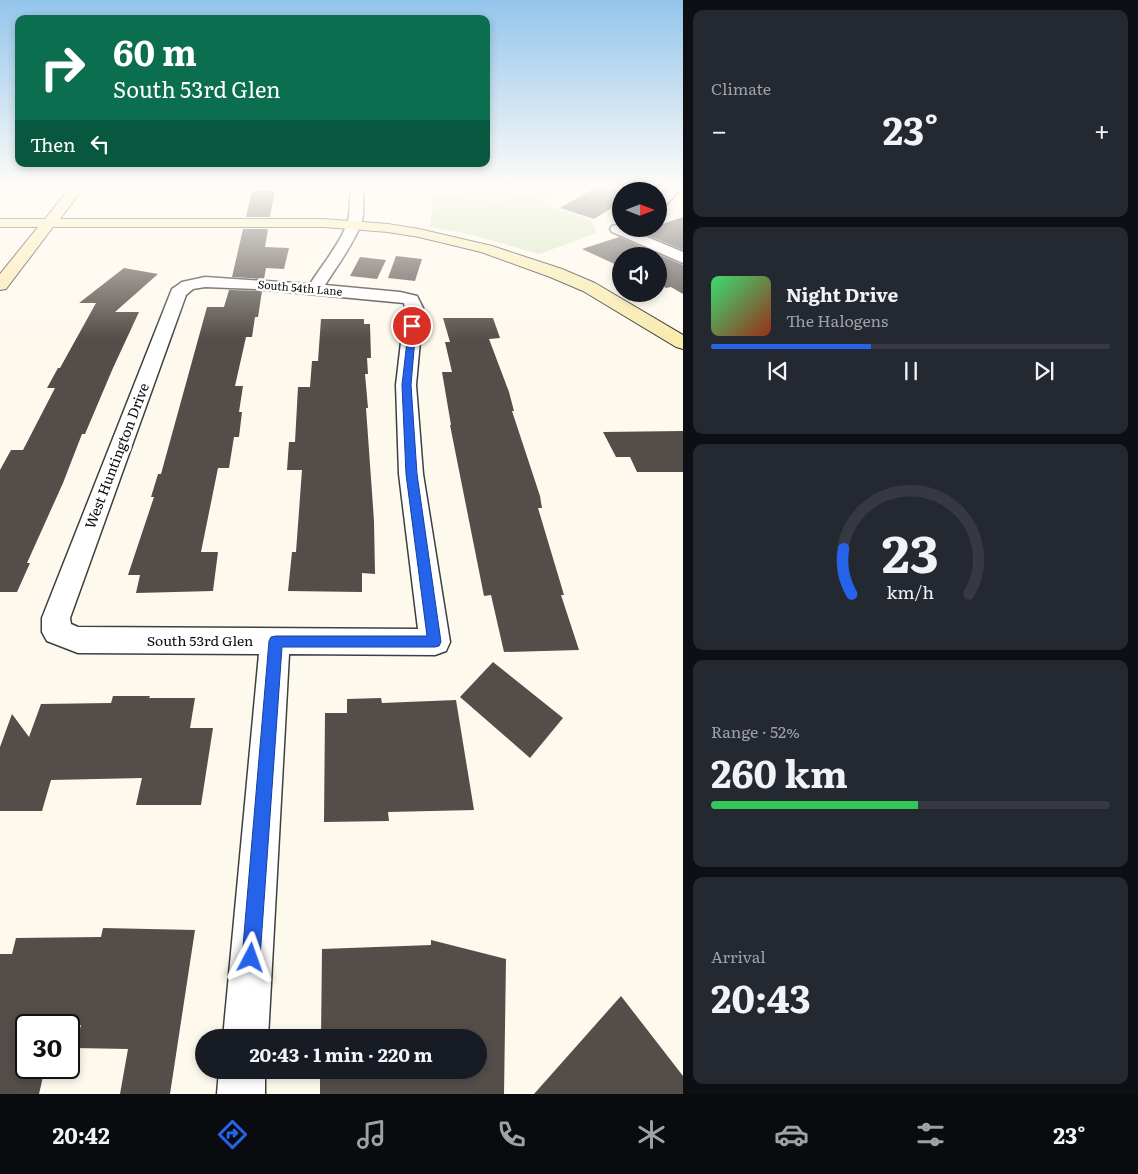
<!DOCTYPE html>
<meta charset="utf-8">
<style>
:root{--surface:#171b24;--page:#242831;--text:#f1f3f6;--muted:#9ea1a6;--line:#363941;--accent:#2563eb}
body{margin:0;font-family:Literata,serif;background:var(--page);color:var(--text);height:100vh;display:flex;flex-direction:column;font-size:19px;white-space:nowrap}
*{box-sizing:border-box;margin:0}
p{font-size:16px;color:var(--muted)}
.icon{flex:none;width:28px;height:28px;fill:none;stroke:currentColor;stroke-width:2;stroke-linecap:round;stroke-linejoin:round}
.map{position:relative;flex:1;overflow:hidden}
.panel{display:flex;flex-direction:column;gap:10px;padding:10px;background:#0d0f14;width:455px}
.panel>*{flex:none}
.top-card{position:absolute;left:15px;top:15px;width:475px;height:152px;border-radius:10px;box-shadow:0 2px 8px #0003;background:#0b6e4f;color:#fff;overflow:hidden}
.needle{width:32px;rotate:90deg}
.fabs{position:absolute;left:612px;top:182px;display:grid;gap:10px}
.fabs a{display:grid;place-items:center;width:55px;height:55px;border-radius:50%;background:var(--surface);box-shadow:0 2px 8px #0003;font-size:25px}
.speed{position:absolute;left:15px;top:1014px;display:flex;gap:10px;font-size:25px;font-weight:700;text-align:center}
.speed>*{display:grid;place-content:center;width:65px;height:65px;border-radius:50%;background:var(--surface);box-shadow:0 2px 8px #0003;line-height:1}
.speed .limit{border:2px solid #111;border-radius:8px;background:#fff;color:#111}
.pin{position:absolute;display:grid;place-items:center;width:42px;height:42px;color:#fff;margin:-21px;border:2px solid #fff;border-radius:50%;box-shadow:0 1px 5px #0007}
.me{position:absolute;width:55px;margin:-28px;rotate:4deg;stroke-linejoin:round;filter:drop-shadow(0 0 4px #0008)}
.turn{display:flex;align-items:center;gap:18px;height:105px;padding:0 15px;font-size:22px}
.turn .icon{width:65px;height:65px;stroke-width:2.5}
.turn b{display:block;font-size:35px;line-height:42px}
.then{display:flex;align-items:center;height:48px;padding:0 15px;background:#0003;gap:10px;font-size:19px}
.big{font-size:38px;font-weight:700;line-height:1.1}
.panel .widget{flex:1;display:flex;flex-direction:column;justify-content:center;gap:8px;min-width:0;padding:0 18px;border-radius:10px;background:var(--page)}
.panel .dial{align-items:center;gap:0}
.dial svg{height:130px;overflow:visible;fill:none;stroke:var(--line);stroke-width:7;stroke-linecap:round;text-anchor:middle}
.dial text{fill:var(--text);stroke:none}
.song{display:flex;align-items:center;gap:15px}
.cover{width:60px;height:60px;border-radius:8px;background:linear-gradient(135deg,hsl(140 70% 55%),hsl(10 70% 35%))}
.played{height:5px;border-radius:2px;background:linear-gradient(90deg,var(--accent) 40%,var(--line) 40%)}
.keys{display:flex;justify-content:space-around;direction:ltr}
.heat{display:flex;justify-content:space-between;align-items:center;font-size:28px;direction:ltr}
.charge{height:8px;border-radius:4px;background:linear-gradient(90deg,#34c759 52%,var(--line) 0)}
.trip{position:absolute;left:195px;top:1029px;width:292px;height:50px;border-radius:25px;background:var(--surface);box-shadow:0 2px 8px #0003;font-weight:700;line-height:50px;text-align:center}
.menu{display:flex;height:80px;justify-content:space-around;align-items:center;background:#090b0e;color:var(--muted)}
.menu .icon{width:35px;height:35px}
.menu .selected{color:var(--accent)}
.menu b{font-size:22px;color:var(--text)}
main{display:flex;flex:1;min-height:0}
.map>svg:first-child{display:block}
.green{fill:#d3e5b9}
.pitch{fill:#e3edca}
.building{fill:#544d49}
.lines{fill:none;stroke-linecap:round;stroke-linejoin:round}
.street-casing{stroke:#3f3f3f;stroke-width:3}
.secondary-casing{stroke:#2e2e2e;stroke-width:2}
.street{fill:#fff;fill-rule:evenodd}
.secondary{fill:#f8ebad;fill-rule:evenodd}
.route{fill:#2563eb;stroke:#184099}
.labels{text-anchor:middle;stroke-width:5;stroke-linejoin:round;paint-order:stroke}
.far-street-label{font-size:11px;fill:#0c0c0c;stroke:#fff}
.street-label{font-size:14px;fill:#0c0c0c;stroke:#fff}
</style>
<main>
<div class="map">
<svg width="683" height="1094" viewBox="0 0 683 1094">
<rect width="100%" height="100%" fill="#fef9ed"/>
<path class="green" d="M 428,186 L 570,186 L 542,200 L 543,204 L 591,220 L 597,233 L 539,254 L 468,234 L 430,227 L 433,202 Z"/>
<path class="pitch" d="M 474,186 L 510,186 L 506,204 L 470,200 Z"/>
<g class="building">
<path d="M 598,186 L 647,186 L 639,191 L 621,191 L 621,202 L 594,219 L 560,208 Z"/>
<path d="M 252,191 L 275,191 L 270,217 L 246,217 Z"/>
<path d="M 683,217 L 683,250 L 638,231 L 646,229 L 659,229 L 659,225 Z"/>
<path d="M 243,229 L 268,229 L 265,247 L 289,248 L 284,269 L 266,268 L 264,279 L 232,277 Z"/>
<path d="M 619,237 L 683,265 L 683,294 L 671,287 L 666,288 L 659,284 L 659,256 L 621,256 L 621,267 L 582,249 Z"/>
<path d="M 396,256 L 422,259 L 415,281 L 388,278 Z"/>
<path d="M 360,257 L 386,260 L 377,279 L 350,276 Z"/>
<path d="M 124,268 L 158,274 L 115,312 L 139,312 L 113,368 L 85,434 L 82,434 L 63,483 L 27,563 L 30,563 L 17,592 L 0,592 L 0,470 L 11,450 L 23,450 L 55,388 L 47,388 L 58,368 L 60,368 L 96,303 L 79,303 Z"/>
<path d="M 229,290 L 262,291 L 258,317 L 255,317 L 252,337 L 246,337 L 235,386 L 243,386 L 239,412 L 242,412 L 239,437 L 234,437 L 229,468 L 218,468 L 201,552 L 218,552 L 213,591 L 136,593 L 140,575 L 128,575 L 154,497 L 151,497 L 158,474 L 161,474 L 207,307 L 224,307 Z"/>
<path d="M 443,318 L 493,318 L 500,338 L 489,339 L 509,392 L 514,411 L 512,411 L 540,496 L 542,508 L 538,508 L 564,595 L 561,595 L 579,650 L 504,652 L 491,595 L 484,596 L 450,425 L 451,425 L 442,372 L 452,372 L 445,342 L 450,342 Z"/>
<path d="M 321,319 L 364,319 L 364,324 L 370,324 L 371,358 L 367,358 L 368,374 L 365,374 L 368,408 L 366,408 L 374,521 L 375,574 L 362,573 L 362,592 L 288,591 L 292,552 L 296,552 L 302,470 L 287,470 L 289,442 L 295,442 L 298,387 L 310,387 L 312,361 L 318,361 Z"/>
<path d="M 683,431 L 683,472 L 637,472 L 630,457 L 616,457 L 603,432 Z"/>
<path d="M 493,662 L 563,718 L 530,758 L 460,697 Z"/>
<path d="M 113,696 L 150,696 L 149,698 L 195,698 L 190,728 L 213,728 L 201,805 L 136,805 L 142,778 L 51,780 L 42,811 L 0,811 L 0,747 L 12,714 L 29,737 L 41,704 L 111,703 Z"/>
<path d="M 381,698 L 382,703 L 456,700 L 474,810 L 388,812 L 389,821 L 324,822 L 325,713 L 347,713 L 347,699 Z"/>
<path d="M 103,928 L 195,930 L 170,1094 L 120,1094 L 128,1049 L 75,1048 L 81,1025 L 26,1025 L 26,1068 L 45,1068 L 39,1094 L 0,1094 L 0,954 L 12,954 L 16,938 L 101,937 Z"/>
<path d="M 431,940 L 506,959 L 504,1094 L 320,1094 L 320,1070 L 479,1070 L 479,1038 L 321,1038 L 322,949 L 431,945 Z"/>
<path d="M 621,996 L 683,1076 L 683,1094 L 534,1094 Z"/>
</g>
<g class="lines">
<g class="street-casing">
<g id="street">
<path d="M 354,186 L 366,186 C 360,196 366,212 361,224 C 353,245 337,266 325,285 L 400,292 L 417,296 L 423,308 L 416,385 L 423,474 L 450,642 L 446,651 L 435,655 L 289,654 L 268,1038 L 223,1038 L 259,654 L 78,653 L 47,641 L 42,632 L 42,618 L 172,289 L 182,282 L 205,277 L 310,284 C 322,265 339,245 347,224 C 352,212 347,194 354,186 ZM 205,287 L 256,289 L 404,303 L 405,308 L 396,385 L 399,474 L 418,629 L 78,627 L 71,624 L 70,618 L 186,295 L 193,289 Z"/>
<path d="M 670,186 L 683,186 L 664,207 L 659,208 L 659,197 Z"/>
<path d="M 617,225 L 621,226 L 621,229 L 628,229 L 683,252 L 683,263 L 612,232 L 610,229 L 612,226 Z"/>
<path d="M 219,1070 L 265,1070 L 265,1094 L 217,1094 Z"/>
</g>
</g>
<g class="secondary-casing">
<path id="secondary" d="M 71,186 L 85,186 L 60,219 L 324,219 L 388,224 L 419,229 L 492,246 L 562,269 L 595,283 L 683,335 L 683,349 L 676,347 L 583,291 L 550,277 L 481,252 L 419,237 L 388,232 L 324,227 L 53,227 L 6,289 L 0,290 L 0,274 L 38,227 L 0,227 L 0,219 L 45,219 Z"/>
</g>
<use href="#street" class="street"/>
<use href="#secondary" class="secondary"/>
</g>
<linearGradient id="sky" x2="0" y2="1"><stop stop-color="#93c5ec"/><stop offset="0.55" stop-color="#fffcf7"/><stop offset="1" stop-color="#fffcf7" stop-opacity="0"/></linearGradient>
<rect width="683" height="339" fill="url(#sky)"/>
<path class="route" d="M 409,324 L 416,326 L 411,385 L 417,474 L 441,642 L 439,646 L 435,647 L 282,647 L 260,958 L 258,965 L 251,967 L 245,965 L 242,958 L 269,641 L 271,637 L 276,636 L 427,636 L 406,474 L 402,385 Z"/>
<g class="labels">
<g class="far-street-label">
<text transform="translate(300 288) rotate(5)" y="4">South 54th Lane</text>
</g>
<g class="street-label">
<text transform="translate(117 456) rotate(-69)" y="5">West Huntington Drive</text>
<text x="200" y="646">South 53rd Glen</text>
</g>
</g>
</svg>
<div class="fabs">
<a><svg class="needle" viewBox="-14 -14 28 28"><path d="M0-13l5 13h-10z" fill="#e53935"/><path d="M0 13l5-13h-10z" fill="#9ea1a6"/></svg></a>
<a><svg class="icon" aria-label="sound" viewBox="0 0 24 24"><path d="M4 9h4l5-4v14l-5-4H4zM17 9q2 3 0 6"/></svg></a>
</div>
<div class="speed"><div class="limit">30</div></div>
<div class="pin" style="left:412px;top:326px;background:#d93025"><svg class="icon" aria-label="arrive" viewBox="0 0 24 24"><path d="M6 21V4h12l-3 4 3 4H6"/></svg></div>
<svg class="me" style="left:251px;top:958px" viewBox="-20 -20 40 40"><path d="M0-17L14 15 0 8-14 15z" fill="#2563eb" stroke="#fff" stroke-width="4"/></svg>
<div class="trip">20:43 · 1 min · 220 m</div>
<div class="top-card">
<div class="turn"><svg class="icon" aria-label="right" viewBox="0 0 24 24"><path d="M7 20v-9h11M14 6l5 5-5 5"/></svg><div><b>60 m</b>South 53rd Glen</div></div>
<div class="then">Then<svg class="icon" aria-label="left" viewBox="0 0 24 24"><path d="M17 20v-9H6M10 6l-5 5 5 5"/></svg></div>
</div>
</div>
<section class="panel">
<div class="widget"><p>Climate</p>
<div class="heat"><a>−</a><b class="big">23°</b><a>+</a></div>
</div>
<div class="widget">
<div class="song"><i class="cover"></i><div><b>Night Drive</b><p>The Halogens</p></div></div>
<div class="played"></div>
<div class="keys"><svg class="icon" aria-label="previous" viewBox="0 0 24 24"><path d="M18 5L8 12l10 7zM5 5v14"/></svg><svg class="icon" aria-label="pause" viewBox="0 0 24 24"><path d="M8 5v14M16 5v14"/></svg><svg class="icon" aria-label="next" viewBox="0 0 24 24"><path d="M6 5l10 7-10 7zM19 5v14"/></svg></div>
</div>
<div class="widget dial"><svg viewBox="0 0 100 80">
<path d="M14 69A42 42 0 1 1 86 69"/>
<path d="M14 69A42 42 0 0 1 9 41" stroke="#2563eb"/>
<text x="50" y="56" font-size="32" font-weight="700">23</text>
<text x="50" y="72" font-size="11">km/h</text>
</svg></div>
<div class="widget"><p>Range · 52%</p><b class="big">260 km</b><div class="charge"></div></div>
<div class="widget"><p>Arrival</p><b class="big">20:43</b></div>
</section>
</main>
<nav class="menu">
<b>20:42</b>
<svg class="icon selected" aria-label="directions" viewBox="0 0 24 24"><path d="M12 3l9 9-9 9-9-9zM9 14v-3h6M13 9l2 2-2 2"/></svg>
<svg class="icon" aria-label="music" viewBox="0 0 24 24"><path d="M9 18V5l10-2v13"/><circle cx="6" cy="18" r="3"/><circle cx="16" cy="16" r="3"/></svg>
<svg class="icon" aria-label="phone" viewBox="0 0 24 24"><path d="M5 4h4l2 5-3 2q2 4 5 5l2-3 5 2v4C11 20 4 13 5 4z"/></svg>
<svg class="icon" aria-label="climate" viewBox="0 0 24 24"><path d="M12 3v18M4 7l16 10M4 17L20 7"/></svg>
<svg class="icon" aria-label="car" viewBox="0 0 24 24"><path d="M5 17H2v-5l4-1 3-4h7l3 4 3 1v5h-3M9 17h6M6 11h13"/><circle cx="7" cy="17" r="2"/><circle cx="17" cy="17" r="2"/></svg>
<svg class="icon" aria-label="filters" viewBox="0 0 24 24"><path d="M4 7h16M4 17h16"/><circle cx="9" cy="7" r="2"/><circle cx="15" cy="17" r="2"/></svg>
<b>23°</b>
</nav>
